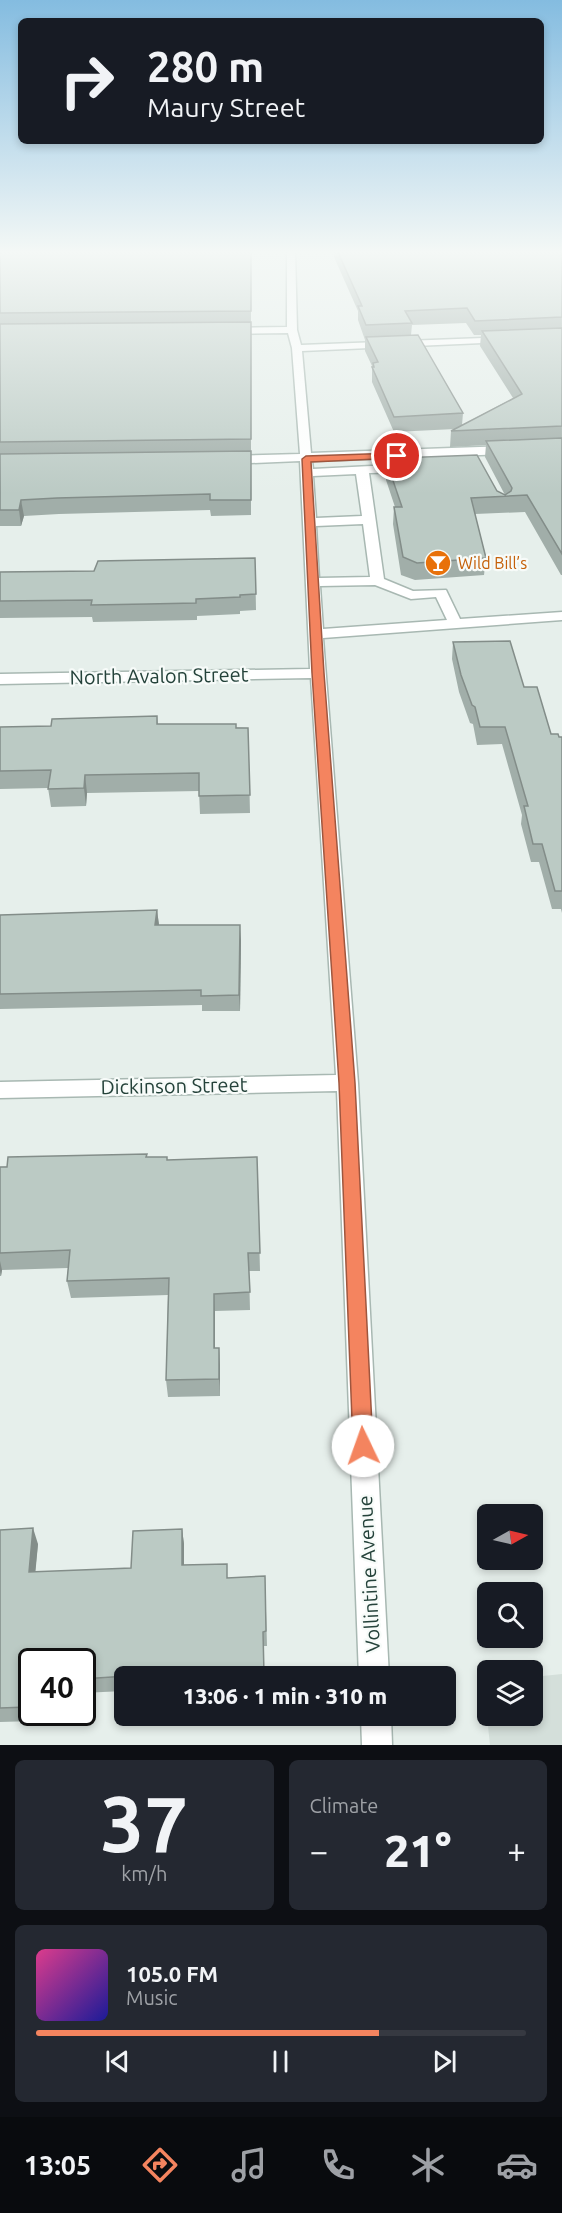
<!DOCTYPE html>
<meta charset="utf-8">
<style>
:root{--surface:#171b24;--page:#242831;--text:#f1f3f6;--muted:#9ea1a6;--line:#363941;--accent:#f4845f}
body{margin:0;font-family:Ubuntu,sans-serif;background:var(--page);color:var(--text);height:100vh;display:flex;flex-direction:column;font-size:22px;white-space:nowrap}
*{box-sizing:border-box;margin:0}
p{font-size:20px;color:var(--muted)}
.icon{flex:none;width:33px;height:33px;fill:none;stroke:currentColor;stroke-width:2;stroke-linecap:round;stroke-linejoin:round}
.map{position:relative;height:1745px;overflow:hidden}
.details{display:flex;flex-direction:column;gap:15px;padding:15px;background:#0d0f14;flex:1}
.details>*{flex:none}
.banner{position:absolute;left:18px;top:18px;width:526px;height:126px;border-radius:9px;box-shadow:0 3px 9px #0003;background:#171b24;color:var(--text);overflow:hidden}
.needle{width:39px;rotate:82deg}
.tools{position:absolute;left:477px;top:1504px;display:grid;gap:12px}
.tools a{display:grid;place-items:center;width:66px;height:66px;border-radius:9px;background:var(--surface);box-shadow:0 3px 9px #0003;font-size:30px}
.speed{position:absolute;left:18px;top:1648px;display:flex;gap:12px;font-size:30px;font-weight:700;text-align:center}
.speed>*{display:grid;place-content:center;width:78px;height:78px;border-radius:50%;background:var(--surface);box-shadow:0 3px 9px #0003;line-height:1}
.speed .limit{border:3px solid #111;border-radius:9px;background:#fff;color:#111}
.pin{position:absolute;display:grid;place-items:center;width:51px;height:51px;color:#fff;margin:-26px;border:3px solid #fff;border-radius:50%;box-shadow:0 2px 6px #0007}
.me{position:absolute;width:66px;margin:-33px;rotate:357deg;stroke-linejoin:round;filter:drop-shadow(0 0 4px #0008)}
.turn{display:flex;align-items:center;gap:21px;height:126px;padding:0 30px;font-size:27px}
.turn .icon{width:78px;height:78px;stroke-width:2.5}
.turn b{display:block;font-size:42px;line-height:51px}
.big{font-size:45px;font-weight:800;line-height:1.1}
.details .tile{flex:1;display:flex;flex-direction:column;justify-content:center;gap:9px;min-width:0;padding:0 21px;border-radius:9px;background:var(--page)}
.details .dial{align-items:center;gap:0}
.dial b{font-size:78px;line-height:1}
.song{display:flex;align-items:center;gap:18px}
.cover{width:72px;height:72px;border-radius:9px;background:linear-gradient(135deg,hsl(330 70% 55%),hsl(240 70% 35%))}
.played{height:6px;border-radius:3px;background:linear-gradient(90deg,var(--accent) 70%,var(--line) 70%)}
.keys{display:flex;justify-content:space-around;direction:ltr}
.heat{display:flex;justify-content:space-between;align-items:center;font-size:33px;direction:ltr}
.details .tiles{flex:1;display:grid;gap:15px;grid-template-columns:1fr 1fr}
.tile:last-child{grid-column:span 2}
.trip{position:absolute;left:114px;top:1666px;width:342px;height:60px;border-radius:9px;background:var(--surface);box-shadow:0 3px 9px #0003;font-weight:800;line-height:60px;text-align:center}
.dock{display:flex;height:96px;justify-content:space-around;align-items:center;background:#090b0e;color:var(--muted)}
.dock .icon{width:42px;height:42px}
.dock .active{color:var(--accent)}
.dock b{font-size:27px;color:var(--text)}
.map>svg:first-child{display:block}
.built{fill:#d4dfda}
.lines{fill:none;stroke-linecap:round;stroke-linejoin:round}
.minor-casing{stroke:#a8b8b2;stroke-width:3}
.minor{fill:#fff;fill-rule:evenodd}
.wall{fill:#a1aea9;fill-rule:evenodd}
.shaded-wall{fill:#838d89}
.building{fill:#bbcac4;stroke:#838d89;stroke-width:1.5}
.route{fill:#f4845f;stroke:#9f563e;stroke-width:1.5}
.labels{text-anchor:middle;stroke-width:4.5;stroke-linejoin:round;paint-order:stroke}
.far-food-label{font-size:16px;fill:#c56008;stroke:#f7fbf9;text-anchor:start}
.street-label{font-size:20px;fill:#24423a;stroke:#f7fbf9}
</style>
<div class="map">
<svg width="562" height="1745" viewBox="0 0 562 1745">
<rect width="100%" height="100%" fill="#e6efeb"/>
<path class="built" d="M 562,1674 L 562,1745 L 490,1745 L 483,1680 L 487,1680 L 488,1716 L 532,1716 L 533,1677 Z"/>
<g class="lines">
<g class="minor-casing">
<g id="minor">
<path d="M 287,250 L 295,250 L 297,330 L 301,345 L 509,337 L 509,341 L 505,342 L 302,351 L 311,453 L 508,446 L 514,450 L 508,454 L 312,461 L 313,469 L 410,464 L 416,468 L 410,472 L 369,473 L 384,579 L 413,591 L 446,590 L 460,619 L 562,612 L 562,620 L 323,638 L 358,1083 L 389,1677 L 359,1677 L 337,1091 L 0,1098 L 0,1082 L 336,1075 L 311,678 L 0,684 L 0,674 L 310,669 L 300,461 L 227,464 L 221,460 L 227,456 L 300,454 L 292,348 L 288,333 L 227,334 L 222,331 L 227,328 L 287,327 ZM 356,474 L 362,516 L 316,518 L 313,476 ZM 363,524 L 370,577 L 319,578 L 316,526 ZM 375,585 L 411,599 L 436,597 L 447,620 L 323,629 L 320,586 Z"/>
<path d="M 361,1716 L 391,1716 L 392,1745 L 362,1745 Z"/>
</g>
</g>
<use href="#minor" class="minor"/>
</g>
<g class="wall">
<path d="M 0,250 L 253,250 L 251,253 L 251,515 L 211,516 L 210,510 L 59,514 L 24,516 L 21,526 L 0,526 Z"/>
<path d="M 334,250 L 562,250 L 562,575 L 561,575 L 525,512 L 475,514 L 486,558 L 484,575 L 415,580 L 401,575 L 393,524 L 394,507 L 395,507 L 386,480 L 387,463 L 497,491 L 505,495 L 485,457 L 486,445 L 450,447 L 451,431 L 455,429 L 394,432 L 372,382 L 372,366 L 365,351 L 365,340 L 358,320 L 358,311 L 334,257 ZM 466,323 L 474,335 L 481,335 L 480,346 L 513,398 L 462,425 L 463,413 L 411,335 L 412,325 Z"/>
<path d="M 255,558 L 256,610 L 240,611 L 240,614 L 197,616 L 197,620 L 148,621 L 93,622 L 92,617 L 0,618 L 0,572 L 94,571 Z"/>
<path d="M 453,642 L 524,687 L 551,734 L 559,737 L 562,737 L 562,913 L 561,909 L 552,909 L 539,862 L 531,862 L 521,824 L 522,815 L 502,744 L 477,745 L 473,724 L 470,723 L 459,692 L 452,659 Z"/>
<path d="M 157,716 L 158,724 L 248,728 L 250,813 L 200,814 L 199,791 L 87,793 L 86,806 L 51,807 L 48,788 L 0,789 L 0,727 L 51,726 Z"/>
<path d="M 157,910 L 159,925 L 241,940 L 240,1011 L 202,1011 L 202,1005 L 0,1009 L 0,915 Z"/>
<path d="M 147,1157 L 168,1160 L 257,1157 L 260,1271 L 249,1271 L 250,1310 L 215,1311 L 215,1348 L 219,1348 L 220,1396 L 168,1397 L 166,1380 L 168,1295 L 71,1298 L 67,1281 L 68,1268 L 2,1270 L 1,1276 L 0,1276 L 0,1167 Z"/>
<path d="M 182,1529 L 184,1544 L 184,1565 L 228,1578 L 265,1576 L 267,1646 L 264,1646 L 264,1677 L 124,1677 L 124,1691 L 82,1693 L 82,1662 L 32,1662 L 32,1713 L 34,1713 L 34,1721 L 0,1722 L 0,1530 L 38,1544 L 35,1572 L 131,1568 Z"/>
</g>
<g class="shaded-wall">
<path d="M 21,500 L 24,516 L 21,526 L 19,510 Z"/>
<path d="M 85,775 L 87,793 L 86,806 L 84,788 Z"/>
<path d="M 157,910 L 159,925 L 155,925 Z"/>
<path d="M 240,925 L 241,940 L 240,1011 L 239,995 Z"/>
<path d="M 0,1261 L 2,1270 L 1,1276 L 0,1271 Z"/>
<path d="M 214,1294 L 215,1311 L 215,1365 L 214,1348 Z"/>
<path d="M 219,1348 L 220,1365 L 220,1396 L 219,1379 Z"/>
<path d="M 33,1528 L 38,1544 L 34,1587 L 29,1572 Z"/>
<path d="M 182,1529 L 184,1544 L 184,1580 L 182,1565 Z"/>
<path d="M 30,1681 L 32,1684 L 32,1713 L 34,1713 L 34,1721 L 28,1707 Z"/>
</g>
<g class="building">
<path d="M 0,250 L 251,250 L 251,311 L 0,313 Z"/>
<path d="M 337,250 L 562,250 L 562,317 L 475,321 L 467,308 L 405,311 L 412,323 L 366,325 L 358,306 L 362,306 Z"/>
<path d="M 251,322 L 251,439 L 0,442 L 0,324 Z"/>
<path d="M 562,328 L 562,426 L 451,431 L 522,394 L 482,331 Z"/>
<path d="M 418,335 L 463,413 L 394,417 L 372,367 L 374,367 L 373,363 L 378,362 L 366,337 Z"/>
<path d="M 562,438 L 562,554 L 527,495 L 471,498 L 486,558 L 417,563 L 403,557 L 394,507 L 402,507 L 387,463 L 398,458 L 477,455 L 497,491 L 505,495 L 511,491 L 512,488 L 486,441 Z"/>
<path d="M 251,451 L 251,500 L 210,500 L 210,494 L 57,498 L 21,500 L 19,510 L 0,510 L 0,454 Z"/>
<path d="M 255,558 L 256,594 L 240,595 L 240,597 L 196,599 L 196,603 L 147,604 L 91,605 L 92,600 L 0,601 L 0,572 L 94,571 L 98,561 Z"/>
<path d="M 510,641 L 524,687 L 537,687 L 551,734 L 558,734 L 559,737 L 562,737 L 562,891 L 555,891 L 542,844 L 533,844 L 524,806 L 528,806 L 505,727 L 480,727 L 475,707 L 472,705 L 461,675 L 453,642 Z"/>
<path d="M 157,716 L 157,724 L 236,724 L 236,728 L 248,728 L 250,795 L 199,796 L 199,773 L 85,775 L 84,788 L 48,789 L 51,770 L 0,771 L 0,727 L 51,726 L 52,719 Z"/>
<path d="M 157,910 L 155,925 L 240,925 L 239,995 L 201,996 L 201,990 L 0,994 L 0,915 Z"/>
<path d="M 147,1154 L 146,1157 L 167,1157 L 167,1160 L 257,1157 L 260,1253 L 248,1253 L 250,1292 L 214,1294 L 214,1348 L 219,1348 L 219,1379 L 166,1380 L 169,1278 L 67,1281 L 70,1250 L 0,1253 L 0,1167 L 7,1167 L 8,1157 Z"/>
<path d="M 33,1528 L 29,1572 L 131,1568 L 133,1531 L 182,1529 L 182,1565 L 227,1564 L 227,1578 L 265,1576 L 266,1631 L 263,1632 L 264,1674 L 223,1676 L 223,1677 L 127,1676 L 82,1679 L 82,1662 L 32,1662 L 32,1681 L 30,1681 L 28,1707 L 0,1708 L 0,1530 Z"/>
</g>
<linearGradient id="sky" x2="0" y2="1"><stop stop-color="#84bce0"/><stop offset="0.51" stop-color="#f4f8f6"/><stop offset="1" stop-color="#f4f8f6" stop-opacity="0"/></linearGradient>
<rect width="562" height="494" fill="url(#sky)"/>
<path class="route" d="M 397,453 L 401,456 L 400,458 L 311,462 L 324,673 L 355,1083 L 373,1446 L 371,1453 L 363,1456 L 356,1453 L 353,1446 L 339,1083 L 312,673 L 302,459 L 306,456 Z"/>
<defs>
<g id="bar-disc" transform="scale(1.35)"><circle r="9.5" fill="#e8710a" stroke="#f7fbf9"/><path d="M-6-5H6L.8 .8V4.5H3.5V6h-7V4.5H-.8V.8Z" fill="#fff"/></g>
</defs>
<g fill-rule="evenodd">
<use href="#bar-disc" x="438" y="563"/>
</g>
<g class="labels">
<g class="far-food-label">
<text x="458" y="569">Wild Bill’s</text>
</g>
<g class="street-label">
<text transform="translate(159 676) rotate(-1)" y="7">North Avalon Street</text>
<text transform="translate(174 1086) rotate(-1)" y="7">Dickinson Street</text>
<text transform="translate(369 1574) rotate(-93)" y="7">Vollintine Avenue</text>
</g>
</g>
</svg>
<div class="tools">
<a><svg class="needle" viewBox="-14 -14 28 28"><path d="M0-13l5 13h-10z" fill="#e53935"/><path d="M0 13l5-13h-10z" fill="#9ea1a6"/></svg></a>
<a><svg class="icon" aria-label="search" viewBox="0 0 24 24"><circle cx="10" cy="10" r="6"/><path d="M15 15l6 6"/></svg></a>
<a><svg class="icon" aria-label="layers" viewBox="0 0 24 24"><path d="M12 4l9 5-9 5-9-5zM3 14l9 5 9-5"/></svg></a>
</div>
<div class="speed"><div class="limit">40</div></div>
<div class="pin" style="left:397px;top:456px;background:#d93025"><svg class="icon" aria-label="arrive" viewBox="0 0 24 24"><path d="M6 21V4h12l-3 4 3 4H6"/></svg></div>
<svg class="me" style="left:363px;top:1446px" viewBox="-20 -20 40 40"><circle r="19" fill="#fff"/><path d="M0-13L10 11 0 6-10 11z" fill="#f4845f"/></svg>
<div class="trip">13:06 · 1 min · 310 m</div>
<div class="banner">
<div class="turn"><svg class="icon" aria-label="right" viewBox="0 0 24 24"><path d="M7 20v-9h11M14 6l5 5-5 5"/></svg><div><b>280 m</b>Maury Street</div></div>
</div>
</div>
<section class="details">
<div class="tiles">
<div class="tile dial"><b>37</b><p>km/h</p></div>
<div class="tile"><p>Climate</p>
<div class="heat"><a>−</a><b class="big">21°</b><a>+</a></div>
</div>
<div class="tile">
<div class="song"><i class="cover"></i><div><b>105.0 FM</b><p>Music</p></div></div>
<div class="played"></div>
<div class="keys"><svg class="icon" aria-label="previous" viewBox="0 0 24 24"><path d="M18 5L8 12l10 7zM5 5v14"/></svg><svg class="icon" aria-label="pause" viewBox="0 0 24 24"><path d="M8 5v14M16 5v14"/></svg><svg class="icon" aria-label="next" viewBox="0 0 24 24"><path d="M6 5l10 7-10 7zM19 5v14"/></svg></div>
</div>
</div>
</section>
<nav class="dock">
<b>13:05</b>
<svg class="icon active" aria-label="directions" viewBox="0 0 24 24"><path d="M12 3l9 9-9 9-9-9zM9 14v-3h6M13 9l2 2-2 2"/></svg>
<svg class="icon" aria-label="music" viewBox="0 0 24 24"><path d="M9 18V5l10-2v13"/><circle cx="6" cy="18" r="3"/><circle cx="16" cy="16" r="3"/></svg>
<svg class="icon" aria-label="phone" viewBox="0 0 24 24"><path d="M5 4h4l2 5-3 2q2 4 5 5l2-3 5 2v4C11 20 4 13 5 4z"/></svg>
<svg class="icon" aria-label="climate" viewBox="0 0 24 24"><path d="M12 3v18M4 7l16 10M4 17L20 7"/></svg>
<svg class="icon" aria-label="car" viewBox="0 0 24 24"><path d="M5 17H2v-5l4-1 3-4h7l3 4 3 1v5h-3M9 17h6M6 11h13"/><circle cx="7" cy="17" r="2"/><circle cx="17" cy="17" r="2"/></svg>
</nav>
